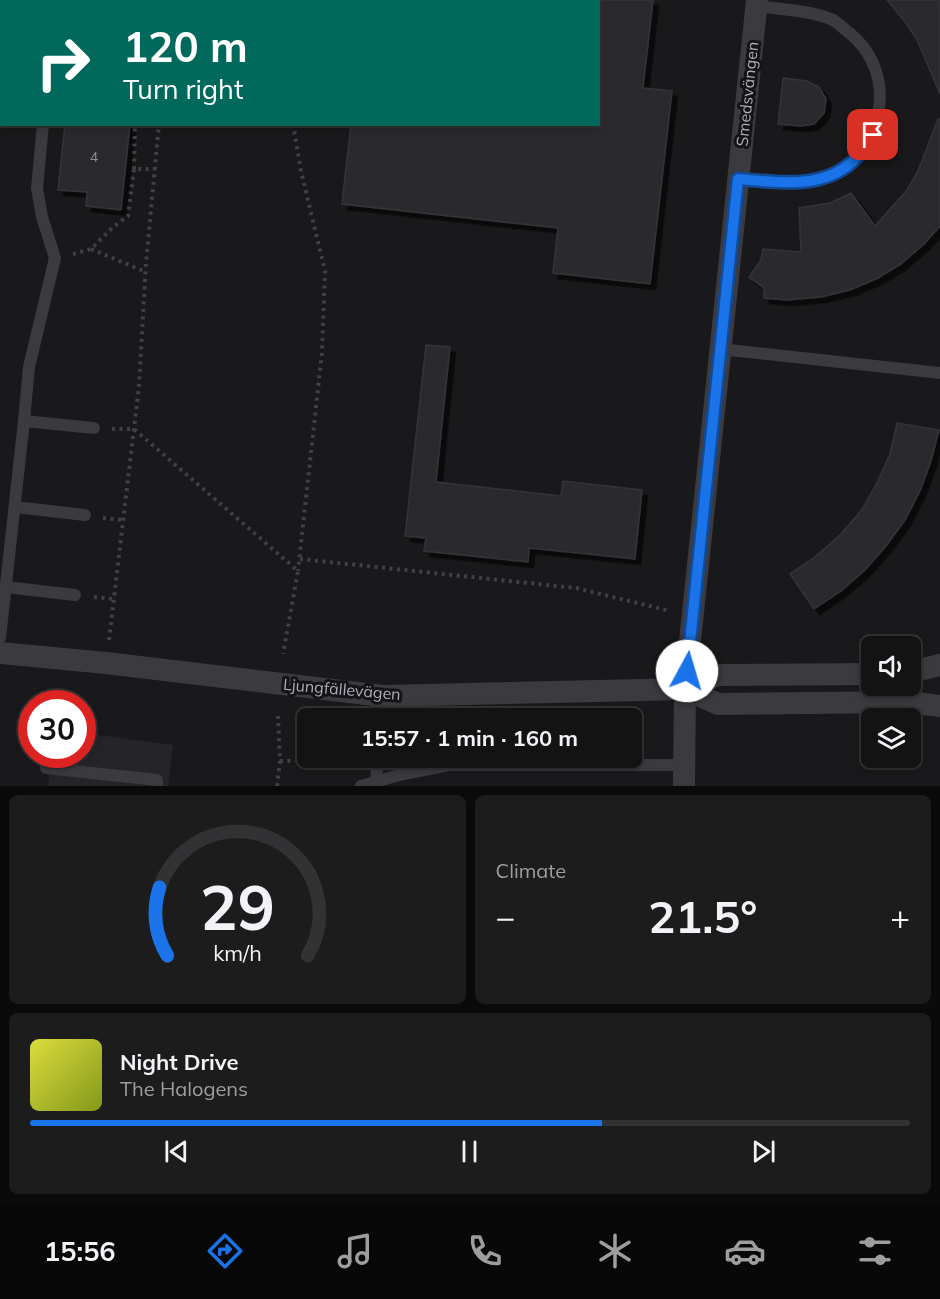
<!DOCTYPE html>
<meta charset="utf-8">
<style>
:root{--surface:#131314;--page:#1c1c1d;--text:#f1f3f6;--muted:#9d9ea0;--line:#323234;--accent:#1a73e8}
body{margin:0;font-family:Mulish,sans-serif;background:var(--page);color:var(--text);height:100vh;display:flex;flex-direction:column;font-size:22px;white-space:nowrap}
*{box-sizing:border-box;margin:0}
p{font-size:20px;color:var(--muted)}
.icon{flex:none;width:33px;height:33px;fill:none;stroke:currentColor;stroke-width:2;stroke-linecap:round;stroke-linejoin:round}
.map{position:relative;height:786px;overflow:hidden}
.sheet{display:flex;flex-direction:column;gap:9px;padding:9px;background:#0a0a0b;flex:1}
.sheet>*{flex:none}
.hud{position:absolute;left:0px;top:0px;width:600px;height:126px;box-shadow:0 3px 9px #0003,0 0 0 2px var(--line);background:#00695c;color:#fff;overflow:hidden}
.fabs{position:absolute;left:861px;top:636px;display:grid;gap:12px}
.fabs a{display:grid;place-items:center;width:60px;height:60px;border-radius:9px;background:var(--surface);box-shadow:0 3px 9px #0003,0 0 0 2px var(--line);font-size:30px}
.speed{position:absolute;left:18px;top:690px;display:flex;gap:12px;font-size:30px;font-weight:700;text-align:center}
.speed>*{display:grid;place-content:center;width:78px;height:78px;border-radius:50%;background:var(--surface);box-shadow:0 3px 9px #0003,0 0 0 2px var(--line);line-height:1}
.speed .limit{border:9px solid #d22;background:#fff;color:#111}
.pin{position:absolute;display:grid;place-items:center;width:51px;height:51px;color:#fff;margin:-26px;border-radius:12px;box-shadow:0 3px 9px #0006}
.me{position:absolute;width:66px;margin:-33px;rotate:6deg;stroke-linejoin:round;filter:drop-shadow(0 0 4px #0008)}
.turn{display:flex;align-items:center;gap:21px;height:126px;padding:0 24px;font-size:27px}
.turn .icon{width:78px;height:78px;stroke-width:2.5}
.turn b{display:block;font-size:42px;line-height:51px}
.big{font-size:45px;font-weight:700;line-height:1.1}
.sheet .widget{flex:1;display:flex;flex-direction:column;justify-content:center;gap:9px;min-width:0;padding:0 21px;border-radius:9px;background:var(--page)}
.sheet .dial{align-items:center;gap:0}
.dial svg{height:156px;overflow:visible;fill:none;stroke:var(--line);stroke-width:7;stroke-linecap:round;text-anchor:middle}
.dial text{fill:var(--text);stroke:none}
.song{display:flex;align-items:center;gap:18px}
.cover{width:72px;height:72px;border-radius:9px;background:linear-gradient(135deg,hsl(60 70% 55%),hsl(70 70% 35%))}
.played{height:6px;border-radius:3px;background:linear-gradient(90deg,var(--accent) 65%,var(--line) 65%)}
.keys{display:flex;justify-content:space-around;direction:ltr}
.heat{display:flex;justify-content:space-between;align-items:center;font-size:33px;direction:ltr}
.sheet .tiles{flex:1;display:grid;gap:9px;grid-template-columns:1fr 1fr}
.widget:last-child{grid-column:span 2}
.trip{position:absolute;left:297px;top:708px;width:345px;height:60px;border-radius:9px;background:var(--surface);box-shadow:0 3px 9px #0003,0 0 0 2px var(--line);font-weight:700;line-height:60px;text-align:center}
.tab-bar{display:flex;height:96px;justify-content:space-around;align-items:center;background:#080808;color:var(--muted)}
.tab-bar .icon{width:42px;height:42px}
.tab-bar .selected{color:var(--accent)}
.tab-bar b{font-size:27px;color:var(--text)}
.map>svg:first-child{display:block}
.built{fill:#252528}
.building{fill:#2c2c2f;stroke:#343337;stroke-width:1.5;filter:url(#shadow)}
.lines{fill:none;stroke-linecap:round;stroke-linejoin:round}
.path{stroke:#404046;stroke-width:4;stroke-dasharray:3 4.5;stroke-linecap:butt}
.service{stroke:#3a3a3f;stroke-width:12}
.minor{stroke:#3a3a3f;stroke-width:22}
.route-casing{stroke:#114b97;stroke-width:15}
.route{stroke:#1a73e8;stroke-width:10}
.labels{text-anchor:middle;stroke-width:6;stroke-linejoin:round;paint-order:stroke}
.number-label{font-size:14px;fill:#8b8c96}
.street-label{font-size:16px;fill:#acadb9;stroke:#141416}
</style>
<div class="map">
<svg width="940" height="786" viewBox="0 0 940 786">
<defs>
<filter id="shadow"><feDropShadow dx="5.5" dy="5.5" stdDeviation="0" flood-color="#0009"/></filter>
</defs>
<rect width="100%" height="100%" fill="#19191b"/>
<path class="built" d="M 83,733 L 173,745 L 168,786 L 48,786 L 51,755 L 82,754 Z"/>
<g class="building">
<path d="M 598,0 L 653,0 L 643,88 L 672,91 L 650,284 L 553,273 L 558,228 L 342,204 L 351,124 L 598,124 Z"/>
<path d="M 887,0 L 940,0 L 940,94 L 917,40 L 906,23 Z"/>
<path d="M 783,78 L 807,81 L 819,87 L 826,99 L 824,113 L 814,124 L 801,126 L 778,124 Z"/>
<path d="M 938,119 L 940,119 L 940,226 L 924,244 L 901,264 L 878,278 L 850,290 L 821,297 L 787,300 L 764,298 L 764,288 L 749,277 L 761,260 L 763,249 L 801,252 L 799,208 L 830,203 L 851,193 L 875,226 L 907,190 L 918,171 Z"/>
<path d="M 65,124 L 130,124 L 121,210 L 86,206 L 87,192 L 58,190 Z"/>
<path d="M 426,345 L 450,347 L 436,482 L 561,496 L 563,481 L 642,490 L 635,559 L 529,548 L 528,562 L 424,551 L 426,538 L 405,536 Z"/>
<path d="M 897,423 L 939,430 L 931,461 L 920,491 L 905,520 L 886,546 L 865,570 L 841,591 L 814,609 L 790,574 L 816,556 L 840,535 L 861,511 L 877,483 L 890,454 Z"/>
</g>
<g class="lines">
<g class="path">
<path d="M 130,0 L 130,2"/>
<path d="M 164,0 L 173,1"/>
<path d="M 104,2 L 107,0"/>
<path d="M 286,2 L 286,0"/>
<path d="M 293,124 L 301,171 L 325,271 L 322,352 L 298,571"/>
<path d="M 134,169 L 135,124"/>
<path d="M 91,249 L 146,272"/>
<path d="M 73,254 L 91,249 L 113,227 L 128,216 L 134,169 L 155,169"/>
<path d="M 112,429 L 134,429 L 298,571 L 283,654"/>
<path d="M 103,518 L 123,520"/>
<path d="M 300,559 L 576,588 L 670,611"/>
<path d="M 94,597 L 113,599"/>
<path d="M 109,640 L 139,386 L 146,263 L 159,124"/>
<path d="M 280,761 L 360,759"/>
<path d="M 277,786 L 280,761 L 278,716"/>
</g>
<g class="service">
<path d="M 40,0 L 40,2"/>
<path d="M 738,179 C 763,181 800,188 824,178 C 885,153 901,72 847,31 C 843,28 838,23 833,20 C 814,11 778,9 757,6"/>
<path d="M 720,349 L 940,373"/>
<path d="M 24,421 L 94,428"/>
<path d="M 15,507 L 85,515"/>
<path d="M 6,587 L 75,595"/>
<path d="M 0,638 L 24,421 L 29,367 L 55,258 L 42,217 L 37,188 L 43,124"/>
<path d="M 381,718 L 383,696"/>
<path d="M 46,768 L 157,780 L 157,786"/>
<path d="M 376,781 L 378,758"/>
<path d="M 361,786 L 399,775 L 449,765 L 685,765"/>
</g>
<g class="minor">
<path d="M 0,653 L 106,663 L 383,696 L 685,689 L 718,675 L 872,674"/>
<path d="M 910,672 L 940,665"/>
<path d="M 685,689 L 718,704 L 909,702 L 940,706"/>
<path d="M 684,786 L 685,689 L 757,0"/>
</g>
</g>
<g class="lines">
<g class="route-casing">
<path id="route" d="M 687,671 L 738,179 C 776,182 821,190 852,162 C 860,155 866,144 873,135"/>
</g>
<use href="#route" class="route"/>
</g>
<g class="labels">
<g class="number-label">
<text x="94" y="162">4</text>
</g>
<g class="street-label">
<text transform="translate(747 94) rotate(-84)" y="6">Smedsvängen</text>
<text transform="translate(342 689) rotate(5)" y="6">Ljungfällevägen</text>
</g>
</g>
</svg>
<div class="fabs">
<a><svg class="icon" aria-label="sound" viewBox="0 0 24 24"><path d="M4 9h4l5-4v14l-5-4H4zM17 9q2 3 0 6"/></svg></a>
<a><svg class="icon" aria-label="layers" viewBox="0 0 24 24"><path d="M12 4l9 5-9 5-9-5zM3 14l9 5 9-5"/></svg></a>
</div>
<div class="speed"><div class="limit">30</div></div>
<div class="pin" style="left:873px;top:135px;background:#d93025"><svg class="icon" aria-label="arrive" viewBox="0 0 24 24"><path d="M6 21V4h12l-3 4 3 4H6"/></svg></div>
<svg class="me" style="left:687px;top:671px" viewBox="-20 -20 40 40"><circle r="19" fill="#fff"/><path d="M0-13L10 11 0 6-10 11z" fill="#1a73e8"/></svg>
<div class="trip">15:57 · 1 min · 160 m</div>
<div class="hud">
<div class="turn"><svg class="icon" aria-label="right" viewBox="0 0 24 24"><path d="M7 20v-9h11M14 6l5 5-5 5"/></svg><div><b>120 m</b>Turn right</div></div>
</div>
</div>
<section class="sheet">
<div class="tiles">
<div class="widget dial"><svg viewBox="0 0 100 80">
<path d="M14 69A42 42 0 1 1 86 69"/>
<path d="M14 69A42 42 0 0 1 10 34" stroke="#1a73e8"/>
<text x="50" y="56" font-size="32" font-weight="700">29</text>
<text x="50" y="72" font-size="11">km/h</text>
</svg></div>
<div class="widget"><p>Climate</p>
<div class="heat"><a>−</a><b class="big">21.5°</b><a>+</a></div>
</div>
<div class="widget">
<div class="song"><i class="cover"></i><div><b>Night Drive</b><p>The Halogens</p></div></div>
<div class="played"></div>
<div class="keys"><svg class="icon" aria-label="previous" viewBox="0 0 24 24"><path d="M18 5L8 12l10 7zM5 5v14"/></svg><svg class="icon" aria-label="pause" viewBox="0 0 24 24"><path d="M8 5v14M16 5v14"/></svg><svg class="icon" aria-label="next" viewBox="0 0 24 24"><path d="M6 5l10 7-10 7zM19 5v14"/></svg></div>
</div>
</div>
</section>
<nav class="tab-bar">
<b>15:56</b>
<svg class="icon selected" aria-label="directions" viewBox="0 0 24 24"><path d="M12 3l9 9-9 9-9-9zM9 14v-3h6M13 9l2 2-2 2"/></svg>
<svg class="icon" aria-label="music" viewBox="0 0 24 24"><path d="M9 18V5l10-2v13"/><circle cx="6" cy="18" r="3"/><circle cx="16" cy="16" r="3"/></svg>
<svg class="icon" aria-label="phone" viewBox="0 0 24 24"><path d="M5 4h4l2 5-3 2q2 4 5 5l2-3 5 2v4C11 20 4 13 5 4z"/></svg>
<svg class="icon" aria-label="climate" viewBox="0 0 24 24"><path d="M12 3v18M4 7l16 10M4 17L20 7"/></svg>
<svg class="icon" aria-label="car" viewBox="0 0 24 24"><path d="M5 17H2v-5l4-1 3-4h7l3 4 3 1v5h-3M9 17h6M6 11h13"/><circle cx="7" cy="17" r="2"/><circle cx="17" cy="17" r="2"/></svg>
<svg class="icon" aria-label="filters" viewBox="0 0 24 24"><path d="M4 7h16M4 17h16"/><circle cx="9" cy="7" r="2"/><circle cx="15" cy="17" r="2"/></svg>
</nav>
